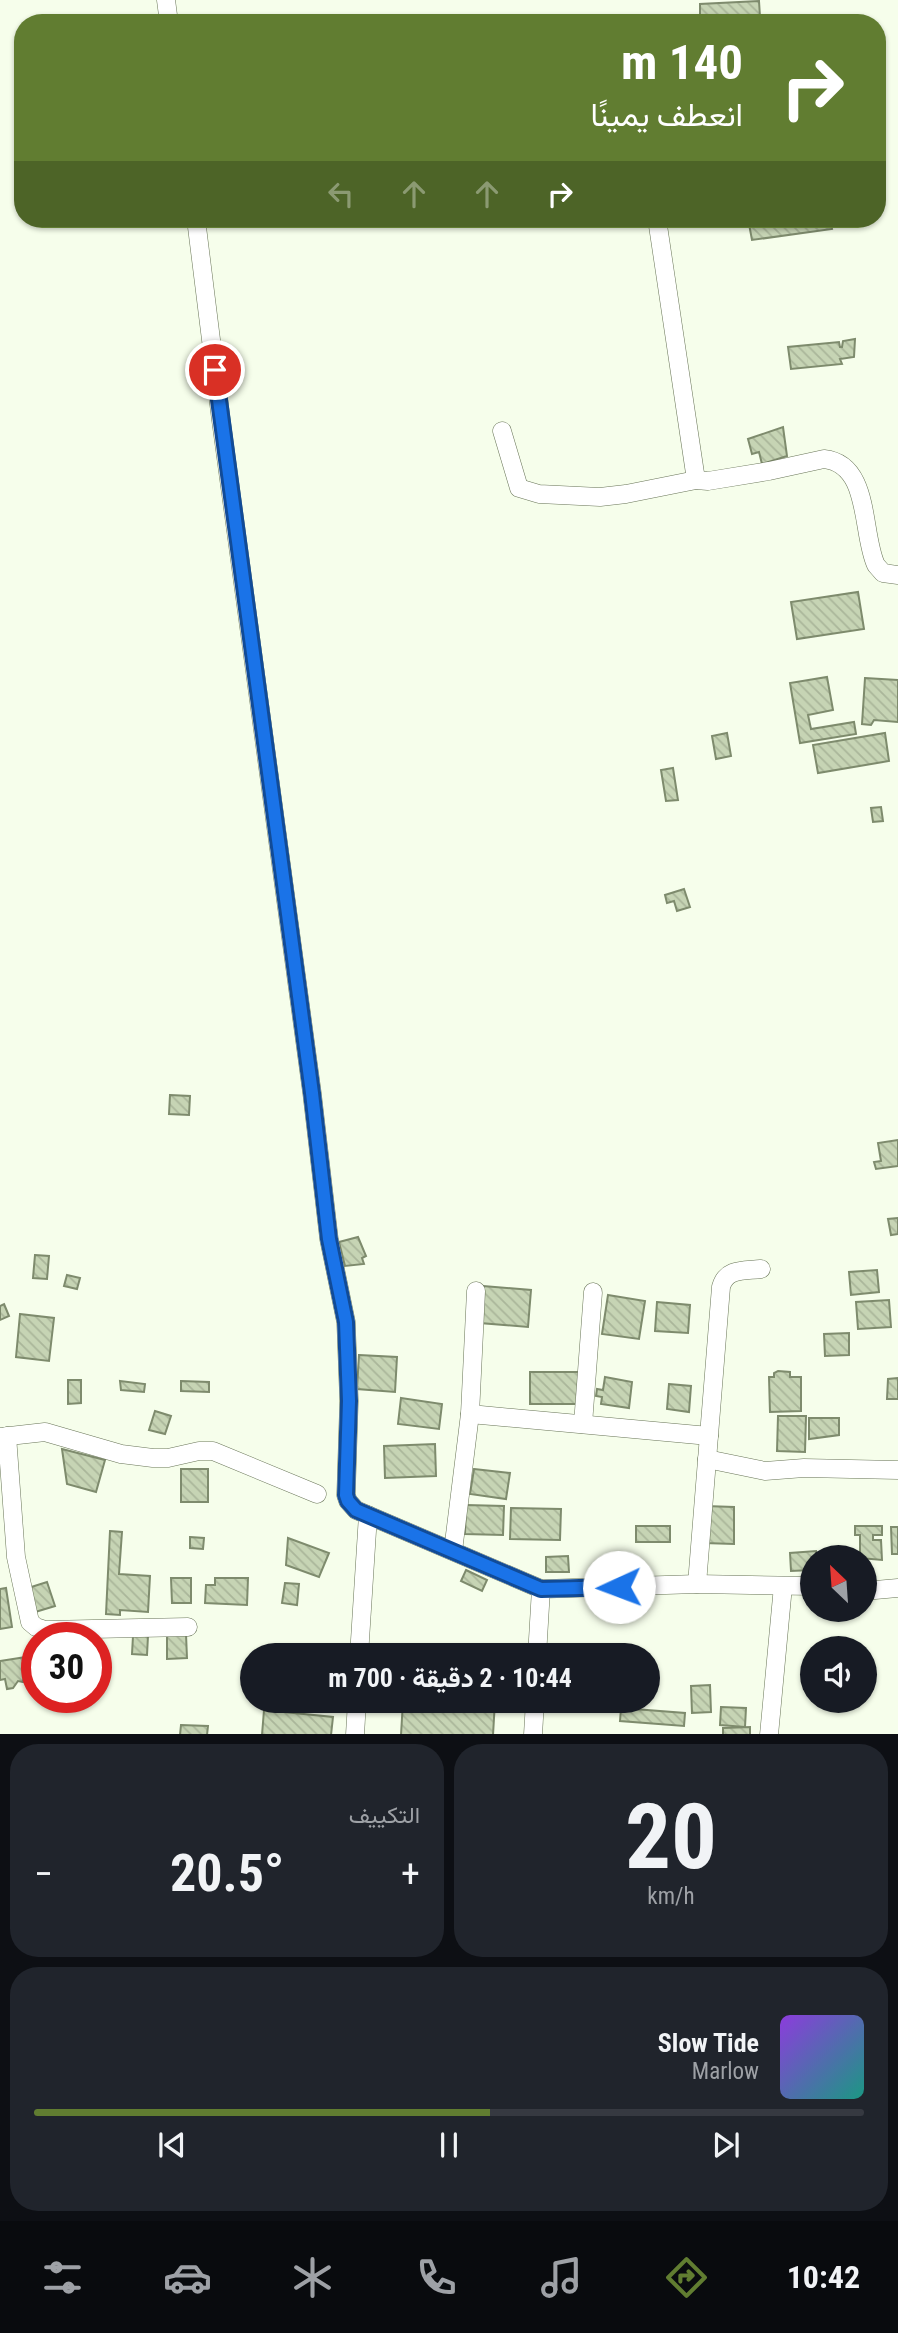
<!DOCTYPE html>
<html lang="ar">
<meta charset="utf-8">
<style>
:root{--surface:#171b24;--page:#20242c;--text:#f1f3f6;--muted:#9ea1a6;--line:#363941;--accent:#617d31}
body{margin:0;font-family:"Roboto Condensed",Vazirmatn,sans-serif;background:var(--page);color:var(--text);direction:rtl;height:100vh;display:flex;flex-direction:column;font-size:26px;white-space:nowrap}
*{box-sizing:border-box;margin:0}
p{font-size:23px;color:var(--muted)}
.icon{flex:none;width:38px;height:38px;fill:none;stroke:currentColor;stroke-width:2;stroke-linecap:round;stroke-linejoin:round}
.map{position:relative;height:1734px;overflow:hidden;direction:ltr}
.side{display:flex;flex-direction:column;gap:10px;padding:10px;background:#0d0f14;flex:1}
.side>*{flex:none}
.top-card{position:absolute;left:14px;top:14px;width:872px;height:214px;border-radius:28px;box-shadow:0 2px 5px #0004;direction:rtl;background:#617d31;color:#fff;overflow:hidden}
.needle{width:46px;rotate:335deg}
.tools{position:absolute;left:800px;top:1545px;display:grid;gap:14px}
.tools a{display:grid;place-items:center;width:77px;height:77px;border-radius:50%;background:var(--surface);box-shadow:0 2px 5px #0004;font-size:35px}
.speed{position:absolute;left:21px;top:1622px;display:flex;gap:14px;font-size:35px;font-weight:700;text-align:center}
.speed>*{display:grid;place-content:center;width:91px;height:91px;border-radius:50%;background:var(--surface);box-shadow:0 2px 5px #0004;line-height:1}
.speed .limit{border:10px solid #d22;background:#fff;color:#111}
.pin{position:absolute;display:grid;place-items:center;width:60px;height:60px;color:#fff;margin:-30px;border:4px solid #fff;border-radius:50%;box-shadow:0 2px 7px #0007}
.me{position:absolute;width:77px;margin:-38px;rotate:268deg;stroke-linejoin:round;filter:drop-shadow(0 0 5px #0008)}
.turn{display:flex;align-items:center;gap:24px;height:147px;padding:0 28px;font-size:32px}
.turn .icon{width:91px;height:91px;stroke-width:2.5}
.turn b{display:block;font-size:49px;line-height:60px}
.lanes{display:flex;align-items:center;height:66px;padding:0 28px;background:#0003;justify-content:center;gap:35px;direction:ltr}
.lanes .off{opacity:.35}
.big{font-size:52px;font-weight:700;line-height:1.1}
.side .card{flex:1;display:flex;flex-direction:column;justify-content:center;gap:10px;min-width:0;padding:0 24px;border-radius:28px;background:var(--page)}
.side .dial{align-items:center;gap:0}
.dial b{font-size:91px;line-height:1}
.song{display:flex;align-items:center;gap:21px}
.cover{width:84px;height:84px;border-radius:10px;background:linear-gradient(135deg,hsl(270 70% 55%),hsl(170 70% 35%))}
.played{height:7px;border-radius:4px;background:linear-gradient(90deg,var(--accent) 55%,var(--line) 55%)}
.keys{display:flex;justify-content:space-around;direction:ltr}
.heat{display:flex;justify-content:space-between;align-items:center;font-size:38px;direction:ltr}
.side .tiles{flex:1;display:grid;gap:10px;grid-template-columns:1fr 1fr}
.card:last-child{grid-column:span 2}
.trip{position:absolute;left:240px;top:1643px;width:420px;height:70px;border-radius:35px;background:var(--surface);box-shadow:0 2px 5px #0004;font-weight:700;line-height:70px;text-align:center;direction:rtl}
.dock{display:flex;height:112px;justify-content:space-around;align-items:center;background:#090b0e;color:var(--muted)}
.dock .icon{width:49px;height:49px}
.dock .active{color:var(--accent)}
.dock b{font-size:32px;color:var(--text)}
.map>svg:first-child{display:block}
.building{fill:url(#building-back-hatch);stroke:#7e8b6d;stroke-width:2}
.lines{fill:none;stroke-linecap:round;stroke-linejoin:round}
.minor-casing{stroke:#697558;stroke-width:19}
.minor{stroke:#fff;stroke-width:18}
.route-casing{stroke:#114b97;stroke-width:18}
.route{stroke:#1a73e8;stroke-width:12}
</style>
<div class="map">
<svg width="898" height="1735" viewBox="0 0 898 1735">
<defs>
<pattern id="building-back-hatch" width="6" height="6" patternUnits="userSpaceOnUse" patternTransform="scale(1.75)"><rect width="6" height="6" fill="#c6d4b4"/><path d="M-1 5l2 2M0 0l6 6M5-1l2 2" fill="none" stroke="#aab69a"/></pattern>
</defs>
<rect width="100%" height="100%" fill="#f6feeb"/>
<g class="building">
<path d="M 759,1 L 760,17 L 700,21 L 700,4 Z"/>
<path d="M 790,219 L 830,219 L 832,229 L 752,240 L 749,224 Z"/>
<path d="M 855,339 L 854,357 L 840,359 L 842,364 L 791,369 L 788,347 L 839,342 L 840,347 L 842,347 L 843,341 Z"/>
<path d="M 783,427 L 787,456 L 762,464 L 759,452 L 752,454 L 748,439 Z"/>
<path d="M 858,592 L 864,629 L 797,639 L 791,602 Z"/>
<path d="M 827,677 L 833,710 L 808,715 L 811,729 L 854,722 L 856,734 L 800,743 L 790,683 Z"/>
<path d="M 865,678 L 898,680 L 898,722 L 874,720 L 871,725 L 862,724 Z"/>
<path d="M 727,733 L 731,756 L 716,759 L 712,736 Z"/>
<path d="M 885,733 L 889,761 L 818,773 L 813,745 Z"/>
<path d="M 673,768 L 678,800 L 666,801 L 661,770 Z"/>
<path d="M 881,807 L 883,821 L 873,822 L 871,808 Z"/>
<path d="M 684,889 L 690,907 L 677,911 L 674,901 L 667,903 L 665,895 Z"/>
<path d="M 170,1095 L 190,1096 L 189,1115 L 169,1114 Z"/>
<path d="M 898,1140 L 898,1166 L 876,1169 L 874,1162 L 881,1161 L 878,1143 Z"/>
<path d="M 898,1218 L 898,1234 L 891,1235 L 888,1219 Z"/>
<path d="M 358,1237 L 366,1256 L 362,1258 L 364,1264 L 345,1266 L 339,1242 Z"/>
<path d="M 35,1255 L 49,1256 L 47,1279 L 33,1278 Z"/>
<path d="M 877,1270 L 879,1292 L 851,1295 L 849,1272 Z"/>
<path d="M 67,1275 L 80,1278 L 77,1289 L 64,1286 Z"/>
<path d="M 483,1286 L 531,1290 L 528,1327 L 480,1323 Z"/>
<path d="M 608,1295 L 645,1301 L 639,1339 L 602,1334 Z"/>
<path d="M 889,1300 L 891,1327 L 858,1329 L 856,1302 Z"/>
<path d="M 657,1302 L 690,1305 L 688,1333 L 655,1331 Z"/>
<path d="M 4,1304 L 9,1316 L 0,1320 L 0,1306 Z"/>
<path d="M 20,1314 L 54,1318 L 49,1361 L 16,1357 Z"/>
<path d="M 849,1333 L 849,1355 L 825,1356 L 824,1334 Z"/>
<path d="M 359,1355 L 397,1357 L 395,1392 L 357,1389 Z"/>
<path d="M 778,1371 L 790,1372 L 790,1377 L 801,1377 L 801,1411 L 770,1412 L 769,1377 L 774,1377 L 774,1373 Z"/>
<rect x="530" y="1372" width="55" height="32"/>
<path d="M 605,1377 L 632,1382 L 629,1408 L 601,1404 L 602,1397 L 596,1396 L 597,1389 L 603,1390 Z"/>
<path d="M 898,1378 L 898,1399 L 887,1399 L 888,1379 Z"/>
<path d="M 68,1380 L 81,1380 L 81,1403 L 68,1404 Z"/>
<path d="M 120,1381 L 145,1384 L 144,1392 L 121,1390 Z"/>
<path d="M 181,1381 L 209,1382 L 209,1392 L 181,1391 Z"/>
<path d="M 669,1384 L 691,1386 L 689,1412 L 667,1409 Z"/>
<path d="M 401,1398 L 442,1404 L 439,1429 L 398,1424 Z"/>
<path d="M 155,1411 L 171,1416 L 165,1434 L 149,1430 Z"/>
<path d="M 778,1416 L 806,1416 L 805,1452 L 777,1451 Z"/>
<path d="M 809,1418 L 839,1418 L 839,1435 L 809,1439 Z"/>
<path d="M 435,1444 L 436,1476 L 385,1478 L 384,1446 Z"/>
<path d="M 62,1449 L 105,1460 L 96,1492 L 67,1484 Z"/>
<rect x="181" y="1469" width="27" height="33"/>
<path d="M 474,1469 L 510,1473 L 506,1499 L 470,1494 Z"/>
<path d="M 466,1505 L 504,1506 L 503,1535 L 465,1534 Z"/>
<path d="M 705,1506 L 734,1507 L 734,1544 L 704,1543 Z"/>
<path d="M 511,1508 L 561,1509 L 560,1540 L 510,1539 Z"/>
<rect x="636" y="1526" width="34" height="16"/>
<path d="M 855,1526 L 882,1526 L 882,1535 L 873,1535 L 873,1540 L 881,1540 L 882,1560 L 860,1558 L 860,1535 L 855,1535 Z"/>
<path d="M 891,1527 L 898,1527 L 898,1554 L 892,1554 Z"/>
<path d="M 110,1531 L 122,1532 L 119,1574 L 150,1576 L 148,1612 L 120,1610 L 120,1615 L 106,1614 Z"/>
<path d="M 190,1537 L 204,1538 L 203,1549 L 190,1548 Z"/>
<path d="M 288,1538 L 329,1553 L 319,1577 L 286,1565 Z"/>
<path d="M 816,1551 L 816,1558 L 812,1558 L 812,1570 L 791,1571 L 790,1553 Z"/>
<path d="M 568,1556 L 569,1572 L 546,1572 L 546,1557 Z"/>
<path d="M 466,1570 L 487,1580 L 482,1591 L 461,1581 Z"/>
<path d="M 171,1578 L 191,1578 L 191,1603 L 172,1603 Z"/>
<path d="M 215,1578 L 248,1578 L 247,1605 L 205,1603 L 206,1585 L 215,1585 Z"/>
<path d="M 47,1582 L 55,1606 L 32,1613 L 25,1589 Z"/>
<path d="M 285,1583 L 299,1584 L 297,1605 L 282,1603 Z"/>
<path d="M 6,1588 L 12,1627 L 0,1629 L 0,1589 Z"/>
<path d="M 186,1634 L 187,1658 L 167,1659 L 167,1635 Z"/>
<path d="M 133,1636 L 148,1636 L 147,1655 L 132,1654 Z"/>
<path d="M 26,1657 L 23,1682 L 18,1681 L 13,1688 L 7,1689 L 5,1679 L 0,1680 L 0,1661 Z"/>
<path d="M 710,1685 L 711,1712 L 692,1713 L 691,1686 Z"/>
<path d="M 275,1701 L 302,1701 L 301,1712 L 274,1710 Z"/>
<path d="M 403,1701 L 495,1701 L 493,1735 L 401,1735 Z"/>
<path d="M 721,1707 L 746,1708 L 745,1727 L 720,1725 Z"/>
<path d="M 621,1708 L 685,1713 L 684,1726 L 620,1721 Z"/>
<path d="M 264,1710 L 333,1717 L 331,1735 L 262,1735 Z"/>
<path d="M 181,1725 L 208,1726 L 207,1735 L 180,1735 Z"/>
<path d="M 750,1727 L 750,1735 L 723,1735 L 723,1728 Z"/>
</g>
<g class="lines">
<g class="minor-casing">
<g id="minor">
<path d="M 166,0 L 169,23"/>
<path d="M 196,219 L 221,420 L 312,1093 L 329,1239 L 346,1322 L 349,1401 L 346,1495 L 348,1501 L 356,1510 L 541,1589 L 697,1584 L 812,1586"/>
<path d="M 657,219 L 696,480"/>
<path d="M 502,431 L 519,488 L 539,494 L 600,497 L 626,494 L 696,480 L 708,481 L 769,471 L 824,459 C 871,464 861,533 876,565 L 883,573 L 898,575"/>
<path d="M 470,1414 L 709,1436"/>
<path d="M 583,1424 L 593,1292"/>
<path d="M 7,1436 L 16,1557 L 30,1622 L 36,1627 L 45,1630 L 188,1627"/>
<path d="M 0,1437 L 45,1432 L 121,1454 L 153,1458 L 168,1458 L 199,1451 L 213,1451 L 317,1494"/>
<path d="M 707,1459 L 765,1471 L 804,1468 L 898,1470"/>
<path d="M 453,1551 L 470,1414 L 476,1291"/>
<path d="M 697,1584 L 721,1287 C 726,1268 744,1271 761,1269"/>
<path d="M 864,1591 L 898,1588"/>
<path d="M 359,1656 L 368,1515"/>
<path d="M 537,1656 L 541,1589"/>
<path d="M 355,1735 L 357,1701"/>
<path d="M 533,1735 L 535,1701"/>
<path d="M 769,1735 L 783,1586"/>
</g>
</g>
<use href="#minor" class="minor"/>
</g>
<g class="lines">
<g class="route-casing">
<path id="route" d="M 215,370 L 312,1093 L 329,1239 L 346,1322 L 349,1401 L 346,1495 L 348,1501 L 356,1510 L 541,1589 L 619,1587"/>
</g>
<use href="#route" class="route"/>
</g>
</svg>
<div class="tools">
<a><svg class="needle" viewBox="-14 -14 28 28"><path d="M0-13l5 13h-10z" fill="#e53935"/><path d="M0 13l5-13h-10z" fill="#9ea1a6"/></svg></a>
<a><svg class="icon" aria-label="sound" viewBox="0 0 24 24"><path d="M4 9h4l5-4v14l-5-4H4zM17 9q2 3 0 6"/></svg></a>
</div>
<div class="speed"><div class="limit">30</div></div>
<div class="pin" style="left:215px;top:370px;background:#d93025"><svg class="icon" aria-label="arrive" viewBox="0 0 24 24"><path d="M6 21V4h12l-3 4 3 4H6"/></svg></div>
<svg class="me" style="left:619px;top:1587px" viewBox="-20 -20 40 40"><circle r="19" fill="#fff"/><path d="M0-13L10 11 0 6-10 11z" fill="#1a73e8"/></svg>
<div class="trip">10:44 · 2 دقيقة · 700 m</div>
<div class="top-card">
<div class="turn"><svg class="icon" aria-label="right" viewBox="0 0 24 24"><path d="M7 20v-9h11M14 6l5 5-5 5"/></svg><div><b>140 m</b>انعطف يمينًا</div></div>
<div class="lanes"><svg class="icon off" aria-label="left" viewBox="0 0 24 24"><path d="M17 20v-9H6M10 6l-5 5 5 5"/></svg><svg class="icon off" aria-label="ahead" viewBox="0 0 24 24"><path d="M12 20V5M6 11l6-6 6 6"/></svg><svg class="icon off" aria-label="ahead" viewBox="0 0 24 24"><path d="M12 20V5M6 11l6-6 6 6"/></svg><svg class="icon" aria-label="right" viewBox="0 0 24 24"><path d="M7 20v-9h11M14 6l5 5-5 5"/></svg></div>
</div>
</div>
<section class="side">
<div class="tiles">
<div class="card dial"><b>20</b><p>km/h</p></div>
<div class="card"><p>التكييف</p>
<div class="heat"><a>−</a><b class="big">20.5°</b><a>+</a></div>
</div>
<div class="card">
<div class="song"><i class="cover"></i><div><b>Slow Tide</b><p>Marlow</p></div></div>
<div class="played"></div>
<div class="keys"><svg class="icon" aria-label="previous" viewBox="0 0 24 24"><path d="M18 5L8 12l10 7zM5 5v14"/></svg><svg class="icon" aria-label="pause" viewBox="0 0 24 24"><path d="M8 5v14M16 5v14"/></svg><svg class="icon" aria-label="next" viewBox="0 0 24 24"><path d="M6 5l10 7-10 7zM19 5v14"/></svg></div>
</div>
</div>
</section>
<nav class="dock">
<b>10:42</b>
<svg class="icon active" aria-label="directions" viewBox="0 0 24 24"><path d="M12 3l9 9-9 9-9-9zM9 14v-3h6M13 9l2 2-2 2"/></svg>
<svg class="icon" aria-label="music" viewBox="0 0 24 24"><path d="M9 18V5l10-2v13"/><circle cx="6" cy="18" r="3"/><circle cx="16" cy="16" r="3"/></svg>
<svg class="icon" aria-label="phone" viewBox="0 0 24 24"><path d="M5 4h4l2 5-3 2q2 4 5 5l2-3 5 2v4C11 20 4 13 5 4z"/></svg>
<svg class="icon" aria-label="climate" viewBox="0 0 24 24"><path d="M12 3v18M4 7l16 10M4 17L20 7"/></svg>
<svg class="icon" aria-label="car" viewBox="0 0 24 24"><path d="M5 17H2v-5l4-1 3-4h7l3 4 3 1v5h-3M9 17h6M6 11h13"/><circle cx="7" cy="17" r="2"/><circle cx="17" cy="17" r="2"/></svg>
<svg class="icon" aria-label="filters" viewBox="0 0 24 24"><path d="M4 7h16M4 17h16"/><circle cx="9" cy="7" r="2"/><circle cx="15" cy="17" r="2"/></svg>
</nav>
